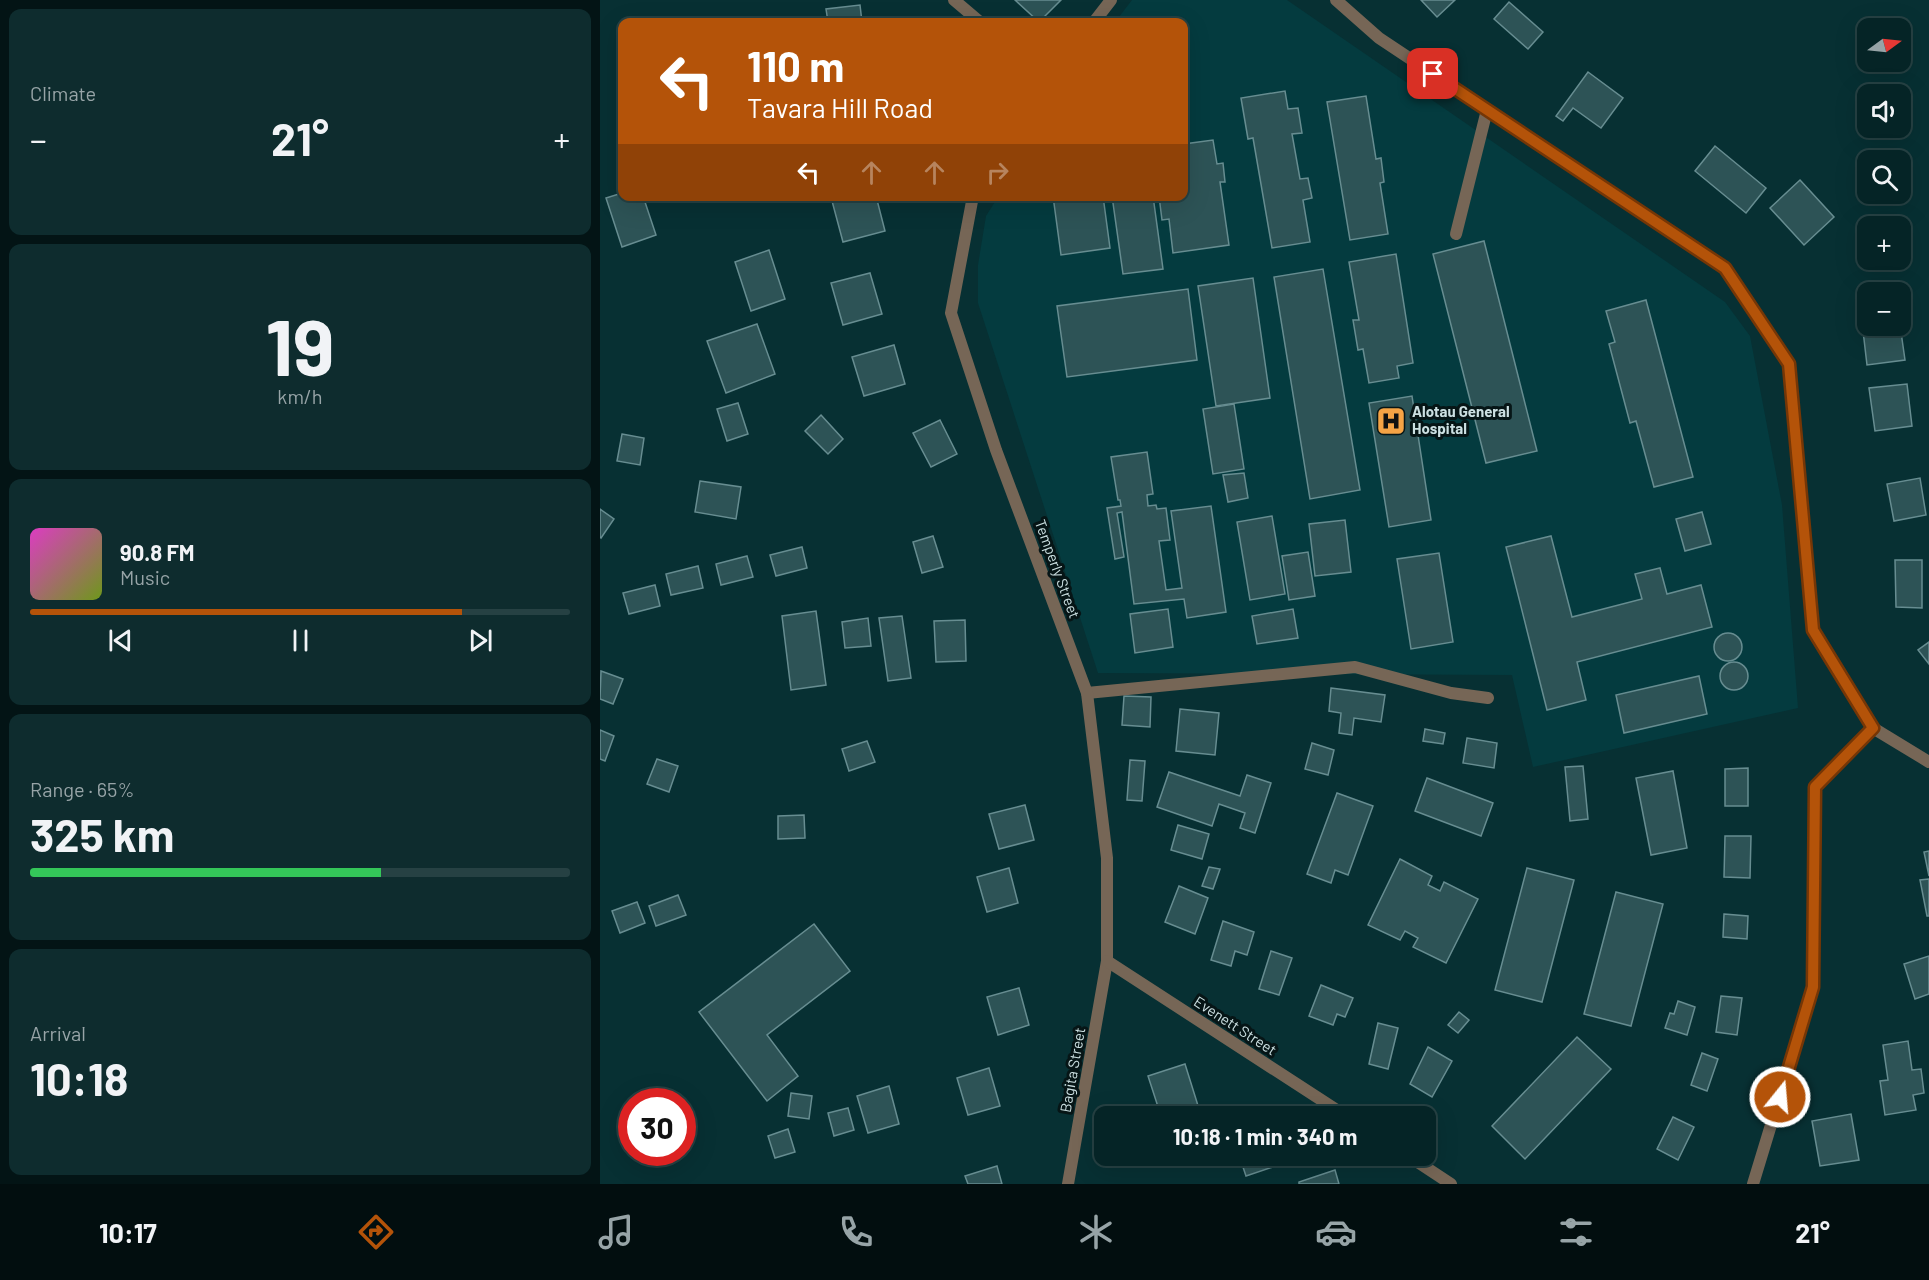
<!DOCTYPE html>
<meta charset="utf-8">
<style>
:root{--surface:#052426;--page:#0e2c2e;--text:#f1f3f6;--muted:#97a4a7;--line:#264143;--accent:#b45309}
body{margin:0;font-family:Barlow,sans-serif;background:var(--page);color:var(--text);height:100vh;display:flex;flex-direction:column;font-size:22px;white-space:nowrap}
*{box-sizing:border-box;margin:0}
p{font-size:20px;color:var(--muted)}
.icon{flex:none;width:33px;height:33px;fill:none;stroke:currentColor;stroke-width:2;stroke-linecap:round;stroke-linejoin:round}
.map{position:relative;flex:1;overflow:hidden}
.panel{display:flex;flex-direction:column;gap:9px;padding:9px;background:#031415;width:600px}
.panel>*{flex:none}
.guide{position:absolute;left:18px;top:18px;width:570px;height:183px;border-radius:12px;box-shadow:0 6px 24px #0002,0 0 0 2px var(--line);background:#b45309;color:#fff;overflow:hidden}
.needle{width:39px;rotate:75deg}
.buttons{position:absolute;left:1257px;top:18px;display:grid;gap:12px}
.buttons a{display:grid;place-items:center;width:54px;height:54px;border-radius:12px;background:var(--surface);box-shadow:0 6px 24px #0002,0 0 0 2px var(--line);font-size:30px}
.speed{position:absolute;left:18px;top:1088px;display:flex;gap:12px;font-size:30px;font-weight:700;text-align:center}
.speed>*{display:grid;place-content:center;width:78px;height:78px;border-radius:50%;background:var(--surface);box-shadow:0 6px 24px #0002,0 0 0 2px var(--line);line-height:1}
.speed .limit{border:9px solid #d22;background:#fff;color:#111}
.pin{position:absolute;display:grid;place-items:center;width:51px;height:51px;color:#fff;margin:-26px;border-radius:12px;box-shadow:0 3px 9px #0006}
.me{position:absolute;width:66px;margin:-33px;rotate:17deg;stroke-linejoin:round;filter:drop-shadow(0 0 4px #0008)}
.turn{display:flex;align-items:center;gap:21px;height:126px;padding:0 30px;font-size:27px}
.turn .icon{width:78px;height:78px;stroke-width:2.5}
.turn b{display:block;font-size:42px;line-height:51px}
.lanes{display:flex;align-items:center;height:57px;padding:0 30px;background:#0003;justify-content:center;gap:30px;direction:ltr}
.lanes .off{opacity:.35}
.big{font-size:45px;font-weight:700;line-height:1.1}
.panel .tile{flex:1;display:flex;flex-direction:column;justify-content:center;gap:9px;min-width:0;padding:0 21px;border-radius:12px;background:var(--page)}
.panel .dial{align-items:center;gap:0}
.dial b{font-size:78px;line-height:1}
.song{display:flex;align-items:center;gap:18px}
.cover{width:72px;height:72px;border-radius:9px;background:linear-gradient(135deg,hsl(310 70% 55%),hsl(80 70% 35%))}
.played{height:6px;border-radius:3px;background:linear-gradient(90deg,var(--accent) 80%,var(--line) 80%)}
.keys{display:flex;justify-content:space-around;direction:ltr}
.heat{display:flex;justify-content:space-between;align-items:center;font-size:33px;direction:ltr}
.charge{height:9px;border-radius:4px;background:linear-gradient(90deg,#34c759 65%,var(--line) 0)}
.trip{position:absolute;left:494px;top:1106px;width:342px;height:60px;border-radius:12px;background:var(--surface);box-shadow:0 6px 24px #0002,0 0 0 2px var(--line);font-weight:700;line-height:60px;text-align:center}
.tabs{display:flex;height:96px;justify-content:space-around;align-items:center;background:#020e0f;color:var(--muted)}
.tabs .icon{width:42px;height:42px}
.tabs .on{color:var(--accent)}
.tabs b{font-size:27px;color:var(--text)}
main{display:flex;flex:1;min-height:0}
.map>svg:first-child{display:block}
.built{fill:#043b3f}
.building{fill:#2d5356;stroke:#678d91;stroke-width:1.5}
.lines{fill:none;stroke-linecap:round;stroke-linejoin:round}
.lane{stroke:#766656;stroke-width:12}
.street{stroke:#766656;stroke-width:12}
.route-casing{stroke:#753606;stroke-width:15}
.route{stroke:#b45309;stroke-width:10}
.labels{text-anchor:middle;stroke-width:6;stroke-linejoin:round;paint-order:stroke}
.poi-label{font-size:15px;font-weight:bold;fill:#cce0e2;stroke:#061516;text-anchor:start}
.street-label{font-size:15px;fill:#cce0e2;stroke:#061516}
</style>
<main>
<section class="panel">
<div class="tile"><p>Climate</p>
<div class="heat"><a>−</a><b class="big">21°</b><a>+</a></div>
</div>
<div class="tile dial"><b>19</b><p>km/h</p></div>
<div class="tile">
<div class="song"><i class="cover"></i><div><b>90.8 FM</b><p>Music</p></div></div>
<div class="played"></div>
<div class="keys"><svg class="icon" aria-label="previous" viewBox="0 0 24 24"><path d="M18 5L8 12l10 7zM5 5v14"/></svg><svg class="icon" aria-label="pause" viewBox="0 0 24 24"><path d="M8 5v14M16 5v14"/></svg><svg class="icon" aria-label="next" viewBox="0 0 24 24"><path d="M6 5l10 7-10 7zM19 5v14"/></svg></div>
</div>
<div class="tile"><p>Range · 65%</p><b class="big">325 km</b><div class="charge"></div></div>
<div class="tile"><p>Arrival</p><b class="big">10:18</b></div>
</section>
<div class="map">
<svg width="1329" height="1184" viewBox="0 0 1329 1184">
<rect width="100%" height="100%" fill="#073033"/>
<path class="built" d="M 532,0 L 687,0 L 1125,302 L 1150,336 L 1182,505 L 1198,708 L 933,767 L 912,675 L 498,673 L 378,303 L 378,265 L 386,216 L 398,197 L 584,196 L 584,22 L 515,22 Z"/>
<g class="building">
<path d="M 415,0 L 461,0 L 439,22 Z"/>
<path d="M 821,0 L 855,0 L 837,17 Z"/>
<path d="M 909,2 L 943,32 L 928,49 L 894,19 Z"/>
<path d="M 260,5 L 262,22 L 228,22 L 226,9 Z"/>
<path d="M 988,72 L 1023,98 L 1001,128 L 973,108 L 963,121 L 956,116 Z"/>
<path d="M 685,91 L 688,109 L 698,108 L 702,133 L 692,134 L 700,179 L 708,178 L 712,198 L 703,200 L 710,242 L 672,248 L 653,138 L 648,139 L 641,98 Z"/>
<path d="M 766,96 L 776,159 L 781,158 L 784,182 L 780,183 L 788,234 L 750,240 L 727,102 Z"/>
<path d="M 613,140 L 617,164 L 623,163 L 625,182 L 620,182 L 629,245 L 573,253 L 569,219 L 562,220 L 559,196 L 584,196 L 584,144 Z"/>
<path d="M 1115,146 L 1166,188 L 1146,213 L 1095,171 Z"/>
<path d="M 1200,180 L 1234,217 L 1204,245 L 1170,208 Z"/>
<path d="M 22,193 L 22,196 L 43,196 L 56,235 L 22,247 L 6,198 Z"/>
<path d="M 248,196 L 276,196 L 285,231 L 243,242 L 232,201 Z"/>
<path d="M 453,196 L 503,196 L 510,248 L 461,255 Z"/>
<path d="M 512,196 L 553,196 L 563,269 L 523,274 Z"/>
<path d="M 884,241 L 937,451 L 886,463 L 833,254 Z"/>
<path d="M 169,250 L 185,299 L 151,311 L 135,262 Z"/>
<path d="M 796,254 L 813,363 L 797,366 L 799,378 L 769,383 L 763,349 L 758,350 L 753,320 L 759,320 L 749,262 Z"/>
<path d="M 723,269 L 760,490 L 710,499 L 674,277 Z"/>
<path d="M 270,273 L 282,314 L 243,325 L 231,283 Z"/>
<path d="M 653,278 L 670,398 L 616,406 L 598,286 Z"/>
<path d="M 588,289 L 597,360 L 467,377 L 457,306 Z"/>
<path d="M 1046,300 L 1093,477 L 1054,487 L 1036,421 L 1030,423 L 1009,344 L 1015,342 L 1006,311 Z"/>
<path d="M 1262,322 L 1268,322 L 1268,326 L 1300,325 L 1305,360 L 1267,365 Z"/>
<path d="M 157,324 L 175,374 L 126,393 L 107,341 Z"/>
<path d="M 294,345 L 305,384 L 264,396 L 252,357 Z"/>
<path d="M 1307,384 L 1312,426 L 1275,431 L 1269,388 Z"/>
<path d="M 812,396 L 831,520 L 789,527 L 769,403 Z"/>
<path d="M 138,403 L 148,434 L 127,441 L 117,409 Z"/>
<path d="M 634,404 L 644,469 L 613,474 L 603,409 Z"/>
<path d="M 221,415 L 243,439 L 228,454 L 205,431 Z"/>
<path d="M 340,420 L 357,454 L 331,467 L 313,433 Z"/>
<path d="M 22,434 L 44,438 L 40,465 L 17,461 Z"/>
<path d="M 547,452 L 553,494 L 547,495 L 548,506 L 556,505 L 557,509 L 566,508 L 570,540 L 559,541 L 566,590 L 582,588 L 571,511 L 611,506 L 626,612 L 587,618 L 584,599 L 534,604 L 522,512 L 517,513 L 524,557 L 515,559 L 507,508 L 521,506 L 520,500 L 518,500 L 511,457 Z"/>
<path d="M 644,473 L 648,498 L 628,502 L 623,475 Z"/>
<path d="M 1320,478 L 1326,515 L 1294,521 L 1287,484 Z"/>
<path d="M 100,481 L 141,487 L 136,519 L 95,512 Z"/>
<path d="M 0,509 L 14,519 L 1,538 L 0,537 Z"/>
<path d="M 1102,512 L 1111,544 L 1085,551 L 1076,519 Z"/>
<path d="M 672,516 L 685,594 L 650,600 L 637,522 Z"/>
<path d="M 745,520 L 751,572 L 715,576 L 709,524 Z"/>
<path d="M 333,536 L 343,567 L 322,573 L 313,542 Z"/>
<path d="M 951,536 L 972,617 L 1042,599 L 1035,574 L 1060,568 L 1067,594 L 1101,585 L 1112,627 L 977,662 L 986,700 L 947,710 L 906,547 Z"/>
<path d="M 202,547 L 207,568 L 176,576 L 170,555 Z"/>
<path d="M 708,552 L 715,596 L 689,600 L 682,556 Z"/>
<path d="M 839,553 L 853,642 L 811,649 L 797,559 Z"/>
<path d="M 147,556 L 153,577 L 121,585 L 116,564 Z"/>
<path d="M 1295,560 L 1322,560 L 1322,608 L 1296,607 Z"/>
<path d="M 98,566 L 103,588 L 71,595 L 66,574 Z"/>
<path d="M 55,585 L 60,606 L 29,614 L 23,593 Z"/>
<path d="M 568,609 L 573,647 L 535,653 L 530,614 Z"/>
<path d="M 693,609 L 698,638 L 657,644 L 652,616 Z"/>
<path d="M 216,611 L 226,685 L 191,690 L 182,616 Z"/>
<path d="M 302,616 L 311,678 L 288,681 L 279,618 Z"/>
<path d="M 268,618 L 271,646 L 245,648 L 242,622 Z"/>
<path d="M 365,620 L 366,661 L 336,662 L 334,621 Z"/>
<circle cx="1128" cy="647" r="14"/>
<path d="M 1329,642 L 1329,664 L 1318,650 Z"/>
<circle cx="1134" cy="676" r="14"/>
<path d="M 1,671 L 23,679 L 13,704 L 0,699 Z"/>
<path d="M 1099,676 L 1107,714 L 1024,733 L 1016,695 Z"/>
<path d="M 731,688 L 785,695 L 781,722 L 754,718 L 752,735 L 739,733 L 741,713 L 729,711 Z"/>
<path d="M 524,696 L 551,697 L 550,727 L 522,725 Z"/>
<path d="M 580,709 L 619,713 L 615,755 L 576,751 Z"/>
<path d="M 825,729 L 845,733 L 843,744 L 823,741 Z"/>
<path d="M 0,730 L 14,736 L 5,761 L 0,759 Z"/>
<path d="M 867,738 L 897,743 L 894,768 L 863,763 Z"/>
<path d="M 267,741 L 275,762 L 249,771 L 242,749 Z"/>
<path d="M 712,743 L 734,750 L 728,775 L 705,769 Z"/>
<path d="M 57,759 L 78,766 L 69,792 L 47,784 Z"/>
<path d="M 530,760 L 545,761 L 542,801 L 527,800 Z"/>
<path d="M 983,766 L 988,819 L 970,821 L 965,767 Z"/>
<path d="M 1148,768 L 1148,806 L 1125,806 L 1125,769 Z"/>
<path d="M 1073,771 L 1087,848 L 1051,855 L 1036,778 Z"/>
<path d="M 569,772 L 640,796 L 647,775 L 671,783 L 655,833 L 640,828 L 645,813 L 619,804 L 612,826 L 557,807 Z"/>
<path d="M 827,778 L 893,803 L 881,836 L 815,811 Z"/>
<path d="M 737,793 L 773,806 L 748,875 L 735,870 L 731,883 L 707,874 Z"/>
<path d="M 425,805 L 434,840 L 399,849 L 389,814 Z"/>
<path d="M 204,815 L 205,838 L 178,839 L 178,816 Z"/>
<path d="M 578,825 L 609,834 L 602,859 L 571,850 Z"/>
<path d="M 1125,836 L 1151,836 L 1150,878 L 1124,877 Z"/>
<path d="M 1329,851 L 1329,876 L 1324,852 Z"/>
<path d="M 800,859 L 832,876 L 828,885 L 840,891 L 844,882 L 878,899 L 846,963 L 813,947 L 818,938 L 805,931 L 800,940 L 768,925 Z"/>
<path d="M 609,867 L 620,869 L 613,889 L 602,886 Z"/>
<path d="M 409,868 L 418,903 L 387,912 L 377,877 Z"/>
<path d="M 927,868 L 974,880 L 942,1002 L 895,990 Z"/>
<path d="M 1329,879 L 1329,916 L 1327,916 L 1320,880 Z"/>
<path d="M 579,886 L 608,898 L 595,934 L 565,922 Z"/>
<path d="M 1016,892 L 1063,904 L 1031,1026 L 984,1014 Z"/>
<path d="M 78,895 L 86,915 L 56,926 L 49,906 Z"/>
<path d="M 37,902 L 45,923 L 20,933 L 12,911 Z"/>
<path d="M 1124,914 L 1148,916 L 1147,939 L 1123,937 Z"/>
<path d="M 623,921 L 654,932 L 647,955 L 635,951 L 631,966 L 611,960 Z"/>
<path d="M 214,924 L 250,971 L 167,1035 L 198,1076 L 167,1101 L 99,1012 Z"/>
<path d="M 671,951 L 692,958 L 679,995 L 659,989 Z"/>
<path d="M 1329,956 L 1329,994 L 1315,999 L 1304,964 Z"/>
<path d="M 721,985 L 753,998 L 745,1017 L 737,1014 L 733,1025 L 709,1016 Z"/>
<path d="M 419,988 L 429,1025 L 398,1035 L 387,997 Z"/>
<path d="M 1121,996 L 1142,998 L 1137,1035 L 1116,1032 Z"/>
<path d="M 1078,1001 L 1095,1007 L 1087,1035 L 1065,1028 L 1070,1013 L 1074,1014 Z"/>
<path d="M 859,1012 L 869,1020 L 858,1033 L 848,1025 Z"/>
<path d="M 778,1023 L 798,1028 L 788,1069 L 769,1064 Z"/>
<path d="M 977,1037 L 1011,1069 L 925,1159 L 892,1126 Z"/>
<path d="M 1308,1041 L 1312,1070 L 1321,1069 L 1324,1093 L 1313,1095 L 1316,1110 L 1285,1115 L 1280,1081 L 1288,1080 L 1283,1045 Z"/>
<path d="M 828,1047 L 852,1061 L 832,1097 L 810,1084 Z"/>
<path d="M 1102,1053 L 1118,1059 L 1107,1091 L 1091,1085 Z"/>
<path d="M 585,1064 L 600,1112 L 587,1116 L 561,1116 L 548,1076 Z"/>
<path d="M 389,1068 L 400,1106 L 368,1115 L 357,1078 Z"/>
<path d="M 289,1086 L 299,1124 L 268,1133 L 257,1096 Z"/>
<path d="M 191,1093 L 212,1096 L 209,1119 L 188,1116 Z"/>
<path d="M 248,1108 L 254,1130 L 234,1136 L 228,1113 Z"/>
<path d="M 1251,1114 L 1259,1160 L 1220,1166 L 1212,1121 Z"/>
<path d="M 1073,1117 L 1094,1127 L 1078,1160 L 1057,1149 Z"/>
<path d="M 188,1129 L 195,1152 L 175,1158 L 168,1136 Z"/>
<path d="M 639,1155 L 679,1155 L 682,1164 L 646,1176 Z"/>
<path d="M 397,1166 L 402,1184 L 368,1184 L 365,1176 Z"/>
<path d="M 735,1170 L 739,1184 L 699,1184 L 699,1182 Z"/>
</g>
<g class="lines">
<g class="lane">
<path d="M 856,234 L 887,110"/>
<path d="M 487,693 L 755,667 L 851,693 L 888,698"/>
</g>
<g class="street">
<path d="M 354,0 L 380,22"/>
<path d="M 736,0 L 779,38 L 1125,268 L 1189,364 L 1213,630 L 1273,728 L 1329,762"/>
<path d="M 494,22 L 511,0"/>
<path d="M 373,196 L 351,313 L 396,450 L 487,693 L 507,858 L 507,961 L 468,1184"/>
<path d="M 507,961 L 746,1116"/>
<path d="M 807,1155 L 851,1184"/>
<path d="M 1153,1184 L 1213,987 L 1215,787 L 1273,728"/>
</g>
</g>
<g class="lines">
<g class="route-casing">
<path id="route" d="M 833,74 L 1125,268 L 1189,364 L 1213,630 L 1273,728 L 1215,787 L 1213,987 L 1180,1097"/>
</g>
<use href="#route" class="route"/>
</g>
<defs>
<g id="hospital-square" transform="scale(1.5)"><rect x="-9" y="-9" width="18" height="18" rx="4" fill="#f5a345" stroke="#061516"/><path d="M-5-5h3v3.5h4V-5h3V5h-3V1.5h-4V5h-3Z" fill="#111"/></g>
</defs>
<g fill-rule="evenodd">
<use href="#hospital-square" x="791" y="421"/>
</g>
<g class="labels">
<g class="poi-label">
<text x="812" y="417">Alotau General<tspan x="812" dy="17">Hospital</tspan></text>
</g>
<g class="street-label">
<text transform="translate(457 569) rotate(70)" y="5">Temperly Street</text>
<text transform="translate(635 1026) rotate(33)" y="5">Evenett Street</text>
<text transform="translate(473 1070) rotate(-80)" y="5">Bagita Street</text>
</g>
</g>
</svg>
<div class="buttons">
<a><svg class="needle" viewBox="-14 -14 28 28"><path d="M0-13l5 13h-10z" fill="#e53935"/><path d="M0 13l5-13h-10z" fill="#97a4a7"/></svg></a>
<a><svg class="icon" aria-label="sound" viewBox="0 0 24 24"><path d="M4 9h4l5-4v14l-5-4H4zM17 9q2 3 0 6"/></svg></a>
<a><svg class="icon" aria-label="search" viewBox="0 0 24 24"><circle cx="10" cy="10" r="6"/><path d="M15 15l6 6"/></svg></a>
<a>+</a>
<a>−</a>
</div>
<div class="speed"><div class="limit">30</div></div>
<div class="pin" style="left:833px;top:74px;background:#d93025"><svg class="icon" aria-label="arrive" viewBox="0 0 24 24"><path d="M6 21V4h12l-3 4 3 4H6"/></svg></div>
<svg class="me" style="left:1180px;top:1097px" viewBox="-20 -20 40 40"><circle r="17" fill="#b45309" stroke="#fff" stroke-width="3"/><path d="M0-11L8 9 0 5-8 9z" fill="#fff"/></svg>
<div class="trip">10:18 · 1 min · 340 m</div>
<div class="guide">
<div class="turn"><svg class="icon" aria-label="left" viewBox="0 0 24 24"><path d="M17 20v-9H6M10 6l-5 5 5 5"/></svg><div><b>110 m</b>Tavara Hill Road</div></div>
<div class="lanes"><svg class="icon" aria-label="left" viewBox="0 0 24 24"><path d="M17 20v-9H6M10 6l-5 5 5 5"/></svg><svg class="icon off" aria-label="ahead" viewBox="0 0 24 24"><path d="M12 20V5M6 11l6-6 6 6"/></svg><svg class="icon off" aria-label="ahead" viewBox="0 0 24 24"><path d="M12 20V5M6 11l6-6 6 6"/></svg><svg class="icon off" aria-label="right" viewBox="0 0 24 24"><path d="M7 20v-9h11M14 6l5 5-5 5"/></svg></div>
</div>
</div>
</main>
<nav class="tabs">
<b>10:17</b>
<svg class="icon on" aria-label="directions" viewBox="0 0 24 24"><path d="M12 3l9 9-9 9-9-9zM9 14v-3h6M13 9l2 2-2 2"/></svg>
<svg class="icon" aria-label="music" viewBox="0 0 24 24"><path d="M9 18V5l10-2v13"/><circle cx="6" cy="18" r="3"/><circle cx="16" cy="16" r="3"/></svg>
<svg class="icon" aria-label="phone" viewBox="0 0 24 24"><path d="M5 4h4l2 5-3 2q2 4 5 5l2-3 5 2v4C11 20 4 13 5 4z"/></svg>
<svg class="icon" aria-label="climate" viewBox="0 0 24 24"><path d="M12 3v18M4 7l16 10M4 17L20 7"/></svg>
<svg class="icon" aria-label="car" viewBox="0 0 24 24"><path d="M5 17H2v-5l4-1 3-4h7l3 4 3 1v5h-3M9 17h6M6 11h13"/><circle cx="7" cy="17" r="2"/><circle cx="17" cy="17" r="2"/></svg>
<svg class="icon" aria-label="filters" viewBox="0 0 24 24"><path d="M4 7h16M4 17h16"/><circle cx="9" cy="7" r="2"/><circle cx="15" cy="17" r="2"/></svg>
<b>21°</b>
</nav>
